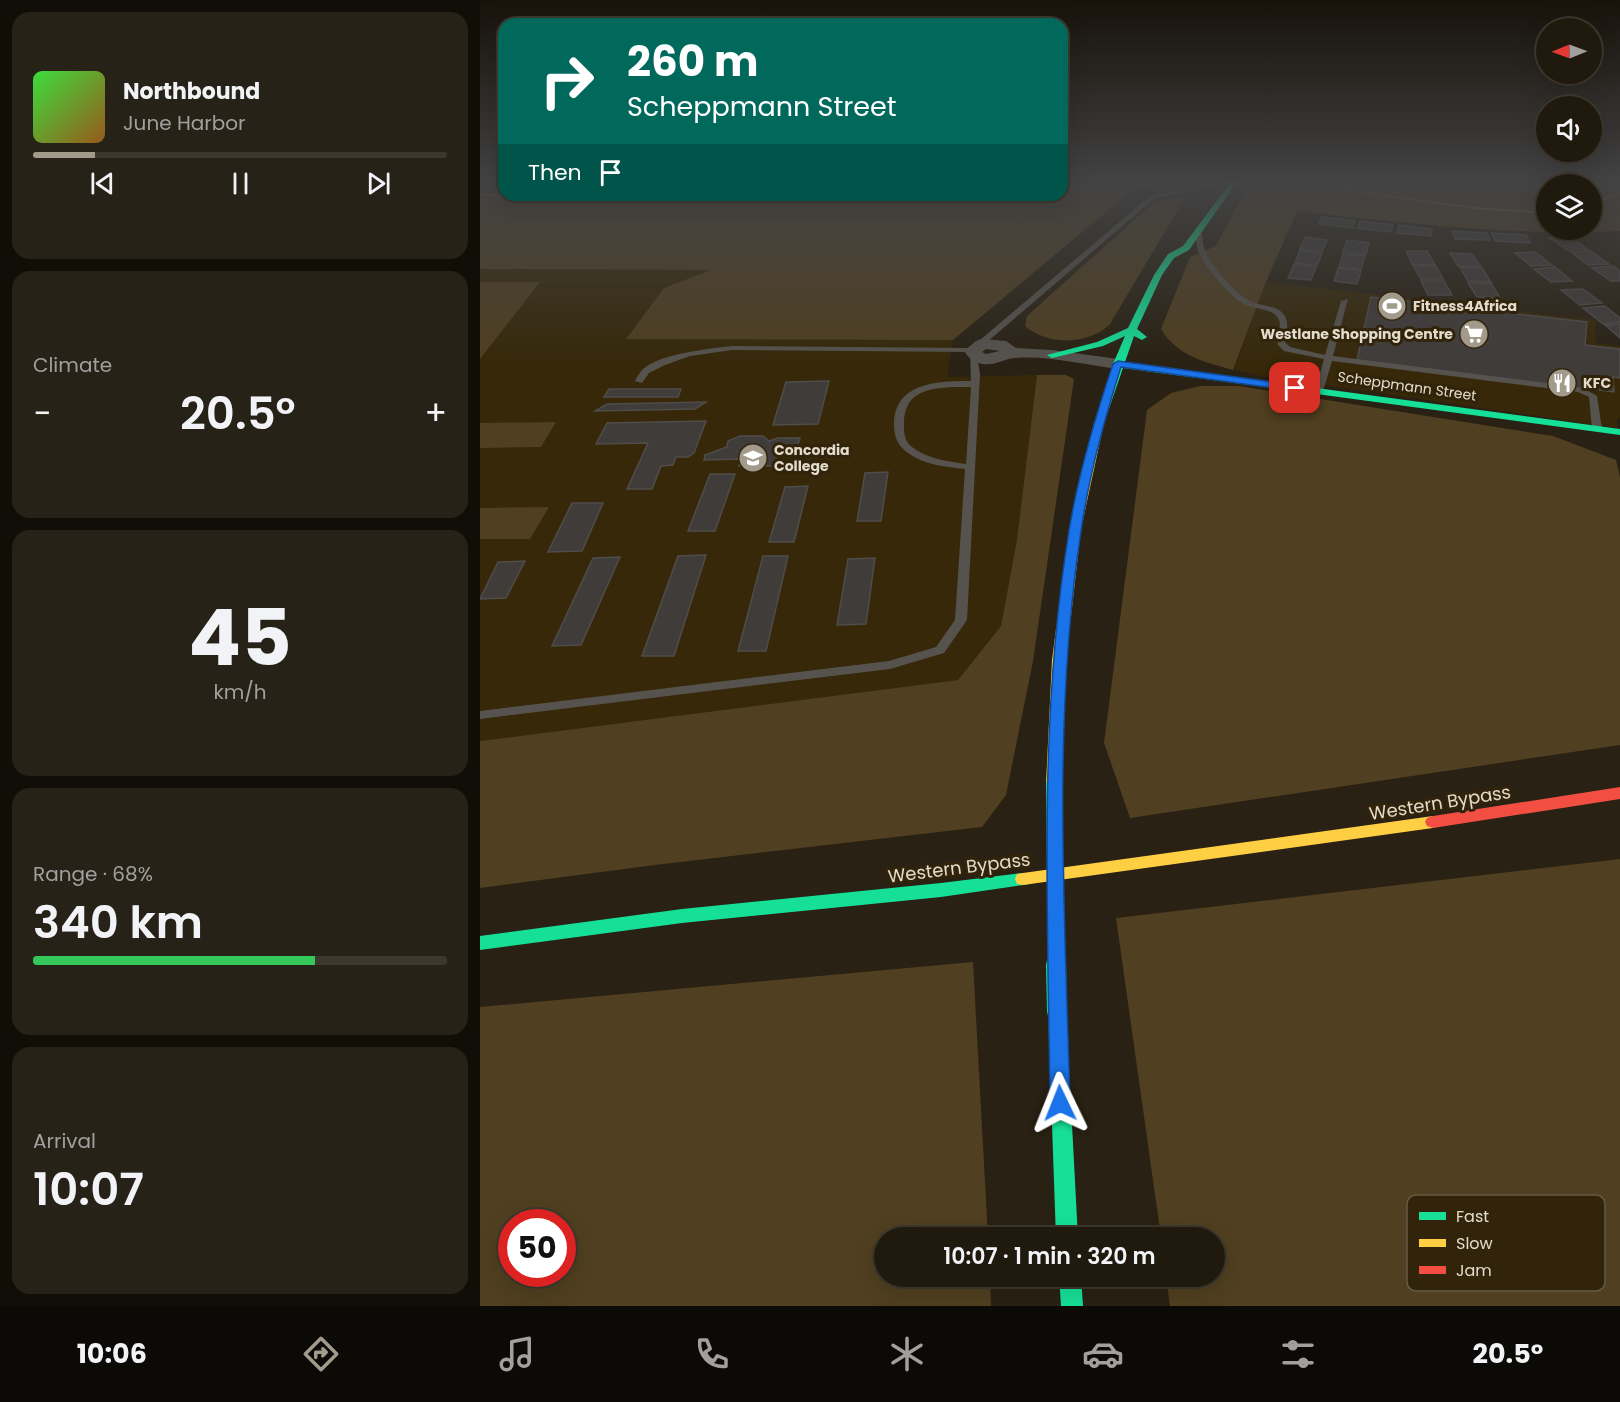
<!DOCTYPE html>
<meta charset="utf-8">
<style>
:root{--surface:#1f190e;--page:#272217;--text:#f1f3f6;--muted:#a1a09e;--line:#3c382e;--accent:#a29a8b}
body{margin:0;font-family:Poppins,sans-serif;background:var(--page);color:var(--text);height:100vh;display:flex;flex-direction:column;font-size:22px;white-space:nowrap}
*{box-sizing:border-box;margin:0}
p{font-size:20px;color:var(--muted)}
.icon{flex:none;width:33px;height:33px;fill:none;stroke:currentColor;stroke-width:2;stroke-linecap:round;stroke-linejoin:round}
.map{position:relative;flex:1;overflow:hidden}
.sheet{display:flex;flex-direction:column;gap:12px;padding:12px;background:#110e08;width:480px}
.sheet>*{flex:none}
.top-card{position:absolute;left:18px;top:18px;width:570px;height:183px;border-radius:18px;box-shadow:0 6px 24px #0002,0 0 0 2px var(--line);background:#00695c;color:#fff;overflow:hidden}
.needle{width:39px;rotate:269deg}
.fabs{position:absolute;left:1056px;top:18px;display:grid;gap:12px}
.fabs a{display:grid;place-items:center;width:66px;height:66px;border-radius:50%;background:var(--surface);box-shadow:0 6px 24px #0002,0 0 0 2px var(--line);font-size:30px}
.speed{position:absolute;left:18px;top:1209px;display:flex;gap:12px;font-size:30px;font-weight:700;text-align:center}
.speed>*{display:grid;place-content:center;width:78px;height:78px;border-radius:50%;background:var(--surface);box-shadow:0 6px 24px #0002,0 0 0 2px var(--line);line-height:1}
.speed .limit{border:9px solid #d22;background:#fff;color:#111}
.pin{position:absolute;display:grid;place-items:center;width:51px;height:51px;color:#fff;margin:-26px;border-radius:12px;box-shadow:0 3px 9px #0006}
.me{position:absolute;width:66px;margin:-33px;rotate:358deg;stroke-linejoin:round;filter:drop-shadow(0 0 4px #0008)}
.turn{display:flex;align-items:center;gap:21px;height:126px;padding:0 30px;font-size:27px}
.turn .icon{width:78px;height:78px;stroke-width:2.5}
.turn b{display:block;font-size:42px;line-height:51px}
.then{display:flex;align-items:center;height:57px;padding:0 30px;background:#0003;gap:12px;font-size:22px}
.big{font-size:45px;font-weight:600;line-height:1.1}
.sheet .card{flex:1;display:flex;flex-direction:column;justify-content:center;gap:9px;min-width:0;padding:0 21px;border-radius:18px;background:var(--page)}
.sheet .dial{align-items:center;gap:0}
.dial b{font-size:78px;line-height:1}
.song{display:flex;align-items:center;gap:18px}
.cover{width:72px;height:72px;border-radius:9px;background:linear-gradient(135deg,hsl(120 70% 55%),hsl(30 70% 35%))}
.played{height:6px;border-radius:3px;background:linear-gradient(90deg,var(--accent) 15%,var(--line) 15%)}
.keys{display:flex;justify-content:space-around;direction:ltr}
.heat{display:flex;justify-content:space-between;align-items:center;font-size:33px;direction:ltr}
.charge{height:9px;border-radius:4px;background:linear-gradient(90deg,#34c759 68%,var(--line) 0)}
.trip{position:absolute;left:394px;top:1227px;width:351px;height:60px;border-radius:30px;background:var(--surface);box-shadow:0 6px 24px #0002,0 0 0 2px var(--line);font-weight:600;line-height:60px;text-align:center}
.tab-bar{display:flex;height:96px;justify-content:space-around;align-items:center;background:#0c0a06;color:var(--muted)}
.tab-bar .icon{width:42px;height:42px}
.tab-bar .on{color:var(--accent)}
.tab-bar b{font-size:27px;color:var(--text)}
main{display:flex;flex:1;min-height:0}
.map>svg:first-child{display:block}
.built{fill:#362809}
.green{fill:#503f20;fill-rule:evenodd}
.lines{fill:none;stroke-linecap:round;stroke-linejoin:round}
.stream{fill:#7c6a48;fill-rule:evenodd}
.building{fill:#403c3a;stroke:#4f4c4a;stroke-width:1.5}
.lane{fill:#56534e;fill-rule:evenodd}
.street{fill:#56534e;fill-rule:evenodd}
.fast{fill:#16e098;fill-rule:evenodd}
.slow{fill:#ffcf43;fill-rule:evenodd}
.jam{fill:#f24e42;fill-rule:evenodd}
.fast-bridge-far1{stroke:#16e098;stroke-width:16}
.fast-bridge{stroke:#16e098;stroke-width:20}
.route{fill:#1a73e8;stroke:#114b97;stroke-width:1.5}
.labels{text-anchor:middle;stroke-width:6;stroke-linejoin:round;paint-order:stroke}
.far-poi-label{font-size:14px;font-weight:bold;fill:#e3dbcc;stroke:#31240b;text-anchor:start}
.far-street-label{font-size:14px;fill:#e3dbcc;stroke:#31240b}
.near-street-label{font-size:18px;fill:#e3dbcc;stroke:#31240b}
.key{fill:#31240b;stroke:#665b45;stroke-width:1.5}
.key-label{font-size:16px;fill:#e3dbcc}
</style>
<main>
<section class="sheet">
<div class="card">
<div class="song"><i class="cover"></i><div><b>Northbound</b><p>June Harbor</p></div></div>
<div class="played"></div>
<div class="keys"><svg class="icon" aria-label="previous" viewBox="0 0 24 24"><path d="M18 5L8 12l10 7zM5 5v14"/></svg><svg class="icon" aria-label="pause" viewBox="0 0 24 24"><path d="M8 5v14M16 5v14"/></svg><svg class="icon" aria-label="next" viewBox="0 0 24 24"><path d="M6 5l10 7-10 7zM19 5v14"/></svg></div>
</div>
<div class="card"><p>Climate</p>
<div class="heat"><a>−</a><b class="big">20.5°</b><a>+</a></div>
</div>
<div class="card dial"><b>45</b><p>km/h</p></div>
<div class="card"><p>Range · 68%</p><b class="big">340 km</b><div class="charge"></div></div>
<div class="card"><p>Arrival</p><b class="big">10:07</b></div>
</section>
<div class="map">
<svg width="1140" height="1306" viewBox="0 0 1140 1306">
<rect width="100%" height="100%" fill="#292113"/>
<g class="built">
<path d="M 0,269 L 233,270 L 184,288 L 146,339 L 473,340 L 467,377 L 557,375 L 537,539 L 521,626 L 478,680 L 0,741 Z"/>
<path d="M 786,282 L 1115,320 L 1116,343 L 1140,346 L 1140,418 L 1137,418 L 1138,428 L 775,375 L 754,370 Z"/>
</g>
<g class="green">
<path d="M 0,182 L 24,182 L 24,195 L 582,195 L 582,182 L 704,182 L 656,187 L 473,340 L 146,339 L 184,288 L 231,270 L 0,269 Z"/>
<path d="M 770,182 L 1140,182 L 1140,231 C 1032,236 924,223 817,211 L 786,282 L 753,370 C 725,362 697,356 681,329 L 710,257 L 736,246 ZM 1066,184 L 1112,184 L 1112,230 L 1066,230 Z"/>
<path d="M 706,196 L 630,324 C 609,345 568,346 545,326 L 547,316 L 673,203 L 693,197 Z"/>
<path d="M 0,282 L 60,282 L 0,359 Z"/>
<path d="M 557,375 L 586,375 L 594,379 L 553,661 L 526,795 L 502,827 L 175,865 L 0,888 L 0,741 L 478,680 L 521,626 L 537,539 Z"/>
<path d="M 720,386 L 759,386 L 1073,436 L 1136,460 L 1140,477 L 1140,745 L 650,818 L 624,743 L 667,410 L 691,393 Z"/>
<path d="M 76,422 L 61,447 L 0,448 L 0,423 Z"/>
<path d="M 69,507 L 50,539 L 0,539 L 0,508 Z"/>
<path d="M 1140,859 L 1140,1306 L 690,1306 L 686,1277 L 735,1276 L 735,1238 L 681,1237 L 636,918 Z"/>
<path d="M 493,962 L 508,1237 L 405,1238 L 405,1276 L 510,1277 L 511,1306 L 0,1306 L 0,1007 ZM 82,1222 L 82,1274 L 32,1274 L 32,1222 Z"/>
</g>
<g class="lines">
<g class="stream">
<path d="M 802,182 L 811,182 L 994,207 L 1066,212 L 1066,214 L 994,209 Z"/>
<path d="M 1140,191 L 1140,194 L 1112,205 L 1112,202 Z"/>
<path d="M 0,193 L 73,199 L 137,195 L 135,196 L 73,201 L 0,195 Z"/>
</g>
</g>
<g class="building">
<path d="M 842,217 L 875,221 L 873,228 L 839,224 Z"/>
<path d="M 880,221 L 913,225 L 911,232 L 877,228 Z"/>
<path d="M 919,225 L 952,229 L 951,236 L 917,233 Z"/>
<path d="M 972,231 L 1007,233 L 1010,240 L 975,239 Z"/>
<path d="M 1012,233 L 1046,235 L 1050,243 L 1015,241 Z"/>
<path d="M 825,237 L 847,240 L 842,252 L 820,249 Z"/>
<path d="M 1090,237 L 1107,249 L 1087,250 L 1070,238 Z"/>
<path d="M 867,240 L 889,243 L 886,255 L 863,252 Z"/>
<path d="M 820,250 L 842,253 L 837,266 L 815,263 Z"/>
<path d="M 926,251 L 947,251 L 955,265 L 932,264 Z"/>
<path d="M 1111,251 L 1129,264 L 1108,265 L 1091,252 Z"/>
<path d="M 1055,252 L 1072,265 L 1051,266 L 1035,253 Z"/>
<path d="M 970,253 L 992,254 L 1001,267 L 978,266 Z"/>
<path d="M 863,254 L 885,256 L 881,269 L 859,267 Z"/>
<path d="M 814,264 L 836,267 L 831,280 L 808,278 Z"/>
<path d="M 933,265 L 956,266 L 963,279 L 941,279 Z"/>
<path d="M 1133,266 L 1140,271 L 1140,281 L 1131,281 L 1112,268 Z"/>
<path d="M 980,267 L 1002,268 L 1011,282 L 988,281 Z"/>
<path d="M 1075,267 L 1092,281 L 1071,282 L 1054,269 Z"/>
<path d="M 858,268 L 881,271 L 877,284 L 854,281 Z"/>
<path d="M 941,281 L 964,281 L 972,295 L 948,295 Z"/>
<path d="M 988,283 L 1011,283 L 1020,298 L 997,297 Z"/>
<path d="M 1103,289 L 1122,303 L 1100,305 L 1081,290 Z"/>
<path d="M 891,297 L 1107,322 L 1105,345 L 1140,349 L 1140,378 L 1133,377 L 1134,392 L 877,360 Z"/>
<path d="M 1125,306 L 1140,318 L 1140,322 L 1123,324 L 1103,308 Z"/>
<path d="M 1140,324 L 1140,338 L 1125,325 Z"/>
<path d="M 349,381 L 338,424 L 293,425 L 306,382 Z"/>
<path d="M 129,389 L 201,389 L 198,397 L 124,397 Z"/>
<path d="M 226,402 L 215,409 L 115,411 L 127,404 Z"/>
<path d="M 226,421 L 214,453 L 208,457 L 196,457 L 193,465 L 181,466 L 172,489 L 147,489 L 168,443 L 116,444 L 127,423 Z"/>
<path d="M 260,436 L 283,436 L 289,441 L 298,438 L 320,438 L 317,447 L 301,447 L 295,466 L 259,466 L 261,459 L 224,460 L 225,455 L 247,447 L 248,441 Z"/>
<path d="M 408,472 L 401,521 L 377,521 L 385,473 Z"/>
<path d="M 230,474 L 255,474 L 235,531 L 208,531 Z"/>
<path d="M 328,486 L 314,542 L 289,542 L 305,487 Z"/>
<path d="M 92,503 L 123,503 L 102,551 L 68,552 Z"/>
<path d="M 226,555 L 194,656 L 162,656 L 198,556 Z"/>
<path d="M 283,556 L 308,556 L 286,651 L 258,651 Z"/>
<path d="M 140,557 L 101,645 L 72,646 L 113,558 Z"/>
<path d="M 395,558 L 386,624 L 357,625 L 368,559 Z"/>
<path d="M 45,561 L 26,598 L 0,599 L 18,562 Z"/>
</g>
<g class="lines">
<g class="lane">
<path d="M 734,183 L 736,184 L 736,186 L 674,199 L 500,348 L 493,346 L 670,196 Z"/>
<path d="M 718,227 L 721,229 C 722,235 723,242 724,248 C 730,265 757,297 774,303 C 784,306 798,306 804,315 C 810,323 806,334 805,342 L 810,347 L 845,355 L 861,301 L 868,299 L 853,356 L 1103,388 L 1117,396 L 1122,429 L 1117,432 L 1112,429 L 1109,397 L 1098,392 L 852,361 L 843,391 L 836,393 L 835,391 L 844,359 L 804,351 L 798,345 C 796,337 803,326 798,318 C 793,309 777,309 768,306 C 751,299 722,265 717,247 C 716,242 716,235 715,229 Z"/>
<path d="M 252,346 L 492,348 L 496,350 L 492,352 L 252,350 L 210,356 L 185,365 L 169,373 L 162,383 L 155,381 C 157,377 160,372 163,369 C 182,353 228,349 252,346 Z"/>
<path d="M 490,353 L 497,355 L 500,374 L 487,620 L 464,653 L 410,669 L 0,719 L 0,711 L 409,661 L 456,647 L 475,620 L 485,469 C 466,467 444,465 428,453 C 418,446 414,437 414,425 C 414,382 458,381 491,381 ZM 471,387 L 491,387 L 486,464 C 467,461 447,459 432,447 C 425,442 424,434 424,426 C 423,394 444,389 471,387 Z"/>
</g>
<path class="street" d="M 502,339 L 526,341 L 536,348 L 572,350 L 638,359 L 646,364 L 638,369 C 606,365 566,355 535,358 C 523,359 515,366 503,364 C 493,362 489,358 484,351 L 496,341 ZM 506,349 L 520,351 L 506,354 L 502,352 Z"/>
<g class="fast">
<path d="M 751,182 L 757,182 L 709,250 L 694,258 L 682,275 L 657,329 L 667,337 L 662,340 L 654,336 L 645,362 L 1140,429 L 1140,435 L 643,368 L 624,423 L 623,425 L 615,425 L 614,423 L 635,366 L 633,364 L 645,336 L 623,346 L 572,358 L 567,355 L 617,342 L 648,328 L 674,275 L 688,254 L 703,246 Z"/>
<path d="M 543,873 L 549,874 L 551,879 L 549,884 L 543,885 L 461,897 L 202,923 L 0,950 L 0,936 L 202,909 L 461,883 Z"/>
<path d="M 577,1003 L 584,1005 L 586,1011 L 598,1238 L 576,1238 L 568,1011 L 570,1005 Z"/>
<path d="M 579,1276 L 601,1276 L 603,1306 L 581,1306 Z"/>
</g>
<g class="slow">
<path d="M 619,420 L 624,423 L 601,529 L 586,660 L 582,784 L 579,788 L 569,788 L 566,784 L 572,660 L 589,529 L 614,423 Z"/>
<path d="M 953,816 L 959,818 L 961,822 L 959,826 L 953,828 L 543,885 L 537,884 L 535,879 L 537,874 L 543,873 Z"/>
</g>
<path class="jam" d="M 1140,787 L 1140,799 L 953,828 L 947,826 L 945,822 L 947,818 L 953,816 Z"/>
<path class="fast-bridge-far1" d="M 574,784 L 576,966"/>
<path class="fast-bridge" d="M 576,965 L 577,1011"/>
</g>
<linearGradient id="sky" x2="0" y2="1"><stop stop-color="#17120a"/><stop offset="0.5" stop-color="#434344"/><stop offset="1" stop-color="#434344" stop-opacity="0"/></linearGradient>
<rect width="1140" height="364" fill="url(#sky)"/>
<path class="route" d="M 638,361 L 815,385 L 820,388 L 815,391 L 641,367 C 624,420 609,476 601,531 C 572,720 585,913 590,1103 L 587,1110 L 580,1113 L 573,1110 L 570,1103 C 568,912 558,720 589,531 C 598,475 615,418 633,364 Z"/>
<defs>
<g id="stadium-disc" transform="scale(1.5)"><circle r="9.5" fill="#a29a8b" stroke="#31240b"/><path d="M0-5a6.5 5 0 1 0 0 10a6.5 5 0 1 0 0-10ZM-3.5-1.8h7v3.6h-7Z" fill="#fff"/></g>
<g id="supermarket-disc" transform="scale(1.5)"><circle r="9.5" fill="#a29a8b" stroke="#31240b"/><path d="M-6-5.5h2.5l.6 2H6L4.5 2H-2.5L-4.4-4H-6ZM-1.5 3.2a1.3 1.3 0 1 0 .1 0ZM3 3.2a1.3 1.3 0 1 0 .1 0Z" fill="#fff"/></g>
<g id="restaurant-disc" transform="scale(1.5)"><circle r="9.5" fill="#a29a8b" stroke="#31240b"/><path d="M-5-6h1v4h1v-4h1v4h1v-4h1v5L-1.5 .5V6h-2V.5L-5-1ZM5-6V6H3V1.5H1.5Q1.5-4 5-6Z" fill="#fff"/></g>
<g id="school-disc" transform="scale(1.5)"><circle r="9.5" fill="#a29a8b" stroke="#31240b"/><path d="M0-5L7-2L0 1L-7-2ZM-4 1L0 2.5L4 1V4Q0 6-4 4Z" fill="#fff"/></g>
</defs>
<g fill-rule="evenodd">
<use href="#stadium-disc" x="912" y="306"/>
<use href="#supermarket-disc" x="994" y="334"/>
<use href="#restaurant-disc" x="1082" y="383"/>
<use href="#school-disc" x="273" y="458"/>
</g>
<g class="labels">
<g class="far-poi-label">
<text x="933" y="311">Fitness4Africa</text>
<text x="973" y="339" text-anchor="end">Westlane Shopping Centre</text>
<text x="1103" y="388">KFC</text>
<text x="294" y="455">Concordia<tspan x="294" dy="16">College</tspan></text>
</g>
<g class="far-street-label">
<text transform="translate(927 386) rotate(8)" y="5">Scheppmann Street</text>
</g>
<g class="near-street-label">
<text transform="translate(960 803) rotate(-9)" y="6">Western Bypass</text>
<text transform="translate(479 868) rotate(-7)" y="6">Western Bypass</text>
</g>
</g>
<rect x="927" y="1195" width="198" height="96" rx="9" class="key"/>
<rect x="939" y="1212" width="27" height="8" fill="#16e098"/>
<rect x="939" y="1239" width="27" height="8" fill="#ffcf43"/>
<rect x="939" y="1266" width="27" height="8" fill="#f24e42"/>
<g class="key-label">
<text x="976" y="1222">Fast</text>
<text x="976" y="1249">Slow</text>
<text x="976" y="1276">Jam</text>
</g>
</svg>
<div class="fabs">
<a><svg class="needle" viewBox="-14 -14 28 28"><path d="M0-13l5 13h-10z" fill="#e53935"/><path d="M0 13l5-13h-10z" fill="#a1a09e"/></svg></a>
<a><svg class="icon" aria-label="sound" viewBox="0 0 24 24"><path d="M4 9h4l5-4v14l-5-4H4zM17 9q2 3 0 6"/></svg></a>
<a><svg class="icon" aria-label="layers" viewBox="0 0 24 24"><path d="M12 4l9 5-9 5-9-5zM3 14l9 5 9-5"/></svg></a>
</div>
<div class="speed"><div class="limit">50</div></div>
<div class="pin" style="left:815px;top:388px;background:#d93025"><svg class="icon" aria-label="arrive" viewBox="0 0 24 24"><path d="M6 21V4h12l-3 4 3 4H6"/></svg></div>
<svg class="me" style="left:580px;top:1103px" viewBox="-20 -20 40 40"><path d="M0-17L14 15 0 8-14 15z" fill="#1a73e8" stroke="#fff" stroke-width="4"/></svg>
<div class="trip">10:07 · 1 min · 320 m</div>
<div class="top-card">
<div class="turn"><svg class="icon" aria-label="right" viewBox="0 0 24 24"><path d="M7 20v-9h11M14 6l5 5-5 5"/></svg><div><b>260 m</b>Scheppmann Street</div></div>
<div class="then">Then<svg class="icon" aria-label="arrive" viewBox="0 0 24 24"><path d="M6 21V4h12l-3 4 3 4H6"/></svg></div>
</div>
</div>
</main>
<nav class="tab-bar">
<b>10:06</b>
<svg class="icon on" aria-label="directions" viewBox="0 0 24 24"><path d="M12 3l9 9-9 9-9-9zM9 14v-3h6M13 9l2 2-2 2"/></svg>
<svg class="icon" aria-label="music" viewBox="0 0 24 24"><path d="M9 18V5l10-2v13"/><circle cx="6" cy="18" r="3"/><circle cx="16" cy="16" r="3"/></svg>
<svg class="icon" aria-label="phone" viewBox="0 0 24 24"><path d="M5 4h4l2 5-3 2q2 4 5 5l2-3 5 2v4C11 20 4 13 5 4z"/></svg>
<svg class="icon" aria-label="climate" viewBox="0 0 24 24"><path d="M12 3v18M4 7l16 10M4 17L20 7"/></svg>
<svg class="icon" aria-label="car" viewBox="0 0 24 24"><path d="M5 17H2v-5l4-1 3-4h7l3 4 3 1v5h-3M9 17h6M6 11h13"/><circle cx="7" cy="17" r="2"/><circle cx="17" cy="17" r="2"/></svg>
<svg class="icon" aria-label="filters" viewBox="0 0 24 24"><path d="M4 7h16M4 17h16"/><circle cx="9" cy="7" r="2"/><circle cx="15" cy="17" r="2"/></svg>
<b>20.5°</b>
</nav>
